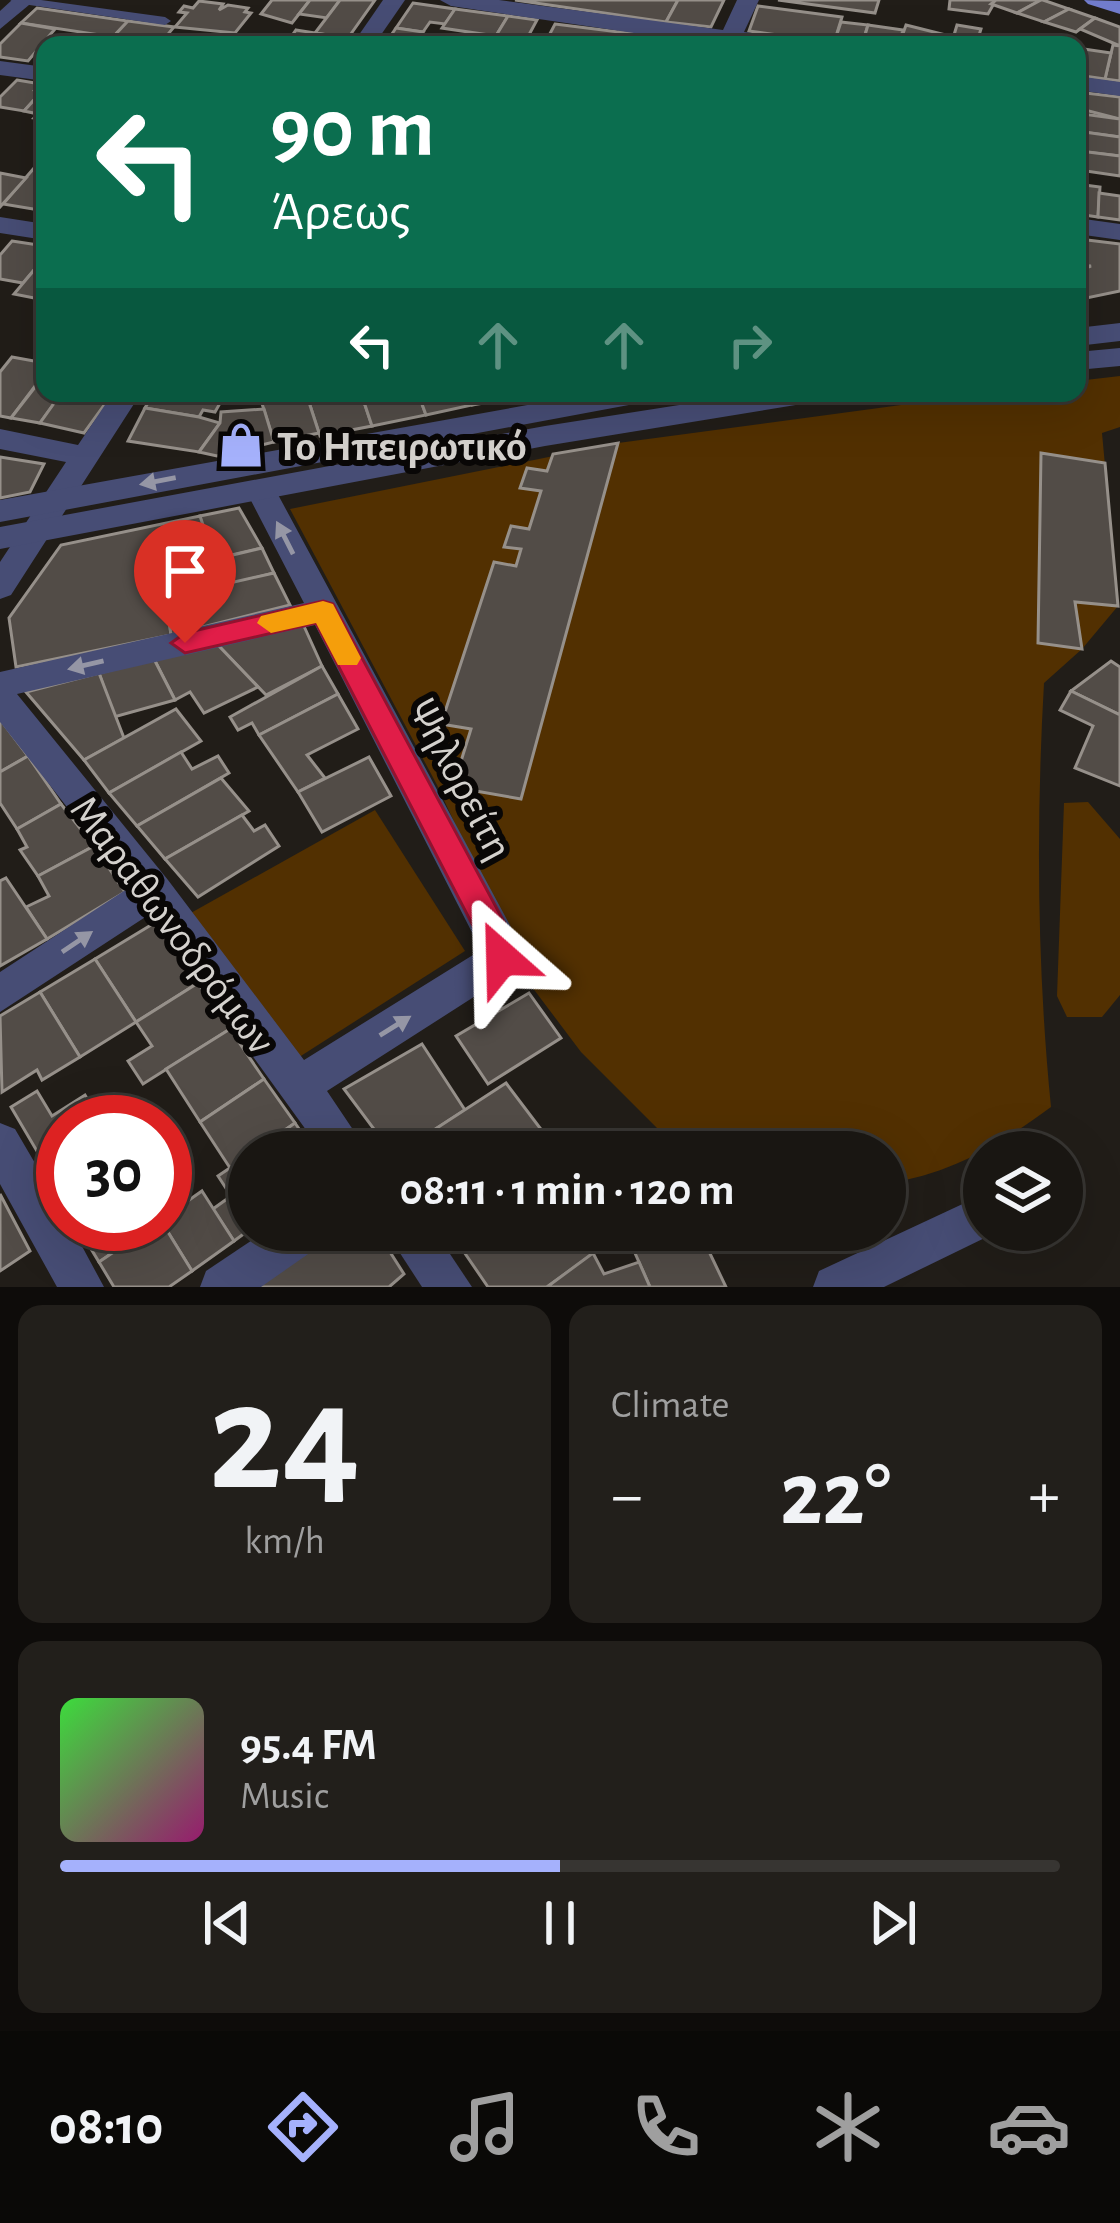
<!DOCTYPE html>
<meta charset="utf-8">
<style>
:root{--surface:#191612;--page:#221f1b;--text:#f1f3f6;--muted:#9f9f9f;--line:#373532;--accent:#a5b1fc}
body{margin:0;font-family:"Alegreya Sans",sans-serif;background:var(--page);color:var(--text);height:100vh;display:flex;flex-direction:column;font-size:45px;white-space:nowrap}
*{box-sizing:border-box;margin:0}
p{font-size:39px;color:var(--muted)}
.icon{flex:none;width:66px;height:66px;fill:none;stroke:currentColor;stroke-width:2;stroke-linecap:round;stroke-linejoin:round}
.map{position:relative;height:1287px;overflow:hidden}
.panel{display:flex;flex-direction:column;gap:18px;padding:18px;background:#0e0c0a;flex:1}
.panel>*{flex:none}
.guide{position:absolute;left:36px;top:36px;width:1050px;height:366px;border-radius:24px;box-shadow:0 12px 48px #0002,0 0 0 3px var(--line);background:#0b6e4f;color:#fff;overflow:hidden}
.controls{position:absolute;left:963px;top:1131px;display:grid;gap:24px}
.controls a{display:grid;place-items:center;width:120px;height:120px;border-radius:50%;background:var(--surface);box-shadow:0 12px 48px #0002,0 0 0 3px var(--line);font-size:60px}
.speed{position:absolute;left:36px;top:1095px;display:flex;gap:24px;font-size:60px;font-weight:700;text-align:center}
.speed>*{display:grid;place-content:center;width:156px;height:156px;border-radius:50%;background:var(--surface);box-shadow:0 12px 48px #0002,0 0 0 3px var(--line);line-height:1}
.speed .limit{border:18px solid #d22;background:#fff;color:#111}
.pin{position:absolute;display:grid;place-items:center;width:102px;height:102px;color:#fff;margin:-123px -51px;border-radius:50% 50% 50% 0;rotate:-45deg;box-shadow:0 0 12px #0007}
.pin .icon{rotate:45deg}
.me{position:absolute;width:132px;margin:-66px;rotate:335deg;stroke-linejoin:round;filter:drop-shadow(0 0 9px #0008)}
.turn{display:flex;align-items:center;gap:42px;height:252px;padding:0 36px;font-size:54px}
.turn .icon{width:156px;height:156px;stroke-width:2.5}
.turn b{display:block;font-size:84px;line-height:102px}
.lanes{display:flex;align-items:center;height:114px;padding:0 36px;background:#0003;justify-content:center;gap:60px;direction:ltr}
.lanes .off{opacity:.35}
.big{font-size:90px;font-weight:700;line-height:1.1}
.panel .tile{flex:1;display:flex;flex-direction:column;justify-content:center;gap:18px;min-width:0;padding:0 42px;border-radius:24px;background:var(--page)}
.panel .dial{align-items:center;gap:0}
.dial b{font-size:156px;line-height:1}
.song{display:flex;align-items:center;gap:36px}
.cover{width:144px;height:144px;border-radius:18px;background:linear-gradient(135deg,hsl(120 70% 55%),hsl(320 70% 35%))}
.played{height:12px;border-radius:6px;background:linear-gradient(90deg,var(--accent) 50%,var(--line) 50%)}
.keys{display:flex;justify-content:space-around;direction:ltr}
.heat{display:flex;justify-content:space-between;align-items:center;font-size:66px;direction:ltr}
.panel .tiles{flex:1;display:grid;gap:18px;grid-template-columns:1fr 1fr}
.tile:last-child{grid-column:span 2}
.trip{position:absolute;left:228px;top:1131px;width:678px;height:120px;border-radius:60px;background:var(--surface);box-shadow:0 12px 48px #0002,0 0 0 3px var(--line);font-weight:700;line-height:120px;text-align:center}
.menu{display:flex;height:192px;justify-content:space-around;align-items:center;background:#0a0907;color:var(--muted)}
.menu .icon{width:84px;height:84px}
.menu .active{color:var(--accent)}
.menu b{font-size:54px;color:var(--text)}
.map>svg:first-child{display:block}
.green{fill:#523001}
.building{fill:#524c47;stroke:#96908a;stroke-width:3}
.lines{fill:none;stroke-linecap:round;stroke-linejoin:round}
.service{fill:#474d75;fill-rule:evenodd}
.minor{fill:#474d75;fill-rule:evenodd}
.tertiary{fill:#474d75;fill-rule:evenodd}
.primary{fill:#717ccd;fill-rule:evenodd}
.oneway{fill:#9596a5}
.route{fill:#e11d48;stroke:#92132f;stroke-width:3}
.slow{fill:#f59e0b}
.labels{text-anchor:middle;stroke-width:12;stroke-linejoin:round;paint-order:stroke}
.poi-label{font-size:42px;font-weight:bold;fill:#d4d1cd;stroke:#090706;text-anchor:start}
.street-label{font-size:42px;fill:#d4d1cd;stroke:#090706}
</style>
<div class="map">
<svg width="1120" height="1287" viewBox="0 0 1120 1287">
<rect width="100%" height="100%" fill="#211d18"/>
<g class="green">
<path d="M 1120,376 L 1120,427 L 1102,433 L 1118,606 L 1082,649 L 1044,683 C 1036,823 1037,967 1051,1107 C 996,1147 953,1173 885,1184 L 885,1152 L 697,1152 L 658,1129 L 581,1052 L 529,983 L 437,785 L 290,509 L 618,443 L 990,393 L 1077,393 L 1077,381 Z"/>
<path d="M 1088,802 L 1120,839 L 1120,995 L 1102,1017 L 1067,1017 L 1057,996 L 1064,803 Z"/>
<path d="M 375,810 L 465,951 L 293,1061 L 189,914 Z"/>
</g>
<g class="building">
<path d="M 272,0 L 310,0 L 292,23 L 261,14 Z"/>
<path d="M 310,0 L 340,0 L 327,18 L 299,14 Z"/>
<path d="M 340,0 L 375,0 L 348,38 L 315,33 Z"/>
<path d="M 515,0 L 678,0 L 666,22 Z"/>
<path d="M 678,0 L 724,0 L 711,27 L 666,22 Z"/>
<path d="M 778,0 L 879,0 L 875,13 Z"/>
<path d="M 950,0 L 996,0 L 988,14 L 949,9 Z"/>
<path d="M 996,0 L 1041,0 L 1017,13 L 991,4 Z"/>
<path d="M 1041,0 L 1043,0 L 1069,9 L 1044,22 L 1017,13 Z"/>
<path d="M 199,1 L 223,4 L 219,10 L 228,5 L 248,8 L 245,12 L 251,13 L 235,33 L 175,27 L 187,13 L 179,12 L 184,6 L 193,8 Z"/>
<path d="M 413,3 L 455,9 L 445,24 L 430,22 L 423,32 L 396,28 Z"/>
<path d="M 758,6 L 842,17 L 834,43 L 749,31 Z"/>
<path d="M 37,8 L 128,21 L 113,37 L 21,23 Z"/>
<path d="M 455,9 L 508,16 L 496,36 L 442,28 Z"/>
<path d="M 1069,9 L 1095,18 L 1076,32 L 1044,22 Z"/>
<path d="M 508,16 L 537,20 L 524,44 L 494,39 Z"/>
<path d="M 1095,18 L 1120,27 L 1120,46 L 1080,29 Z"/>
<path d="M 128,21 L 174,27 L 160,44 L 113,37 Z"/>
<path d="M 841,22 L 868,25 L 862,45 L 834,43 Z"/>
<path d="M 21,23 L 55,29 L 28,61 L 0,57 L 0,44 Z"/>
<path d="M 555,24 L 619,32 L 613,45 L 544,45 Z"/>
<path d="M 868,25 L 903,30 L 899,45 L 862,45 Z"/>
<path d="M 906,25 L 954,37 L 951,45 L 899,45 Z"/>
<path d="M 957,25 L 981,29 L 976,45 L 951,45 Z"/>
<path d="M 396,28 L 423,32 L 420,36 L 429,38 L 424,45 L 385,44 Z"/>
<path d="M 296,30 L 315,33 L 348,38 L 342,45 L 287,45 L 306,39 L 291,37 Z"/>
<path d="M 619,32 L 706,42 L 613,45 Z"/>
<path d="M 1113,45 L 1120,46 L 1120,81 L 1105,79 Z"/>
<path d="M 1077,48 L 1111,53 L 1105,79 L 1077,75 Z"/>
<path d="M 17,80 L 41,84 L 35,90 L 42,91 L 24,111 L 0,107 L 0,97 Z"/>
<path d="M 45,88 L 45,120 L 34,118 L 38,114 L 24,111 Z"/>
<path d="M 1077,92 L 1120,97 L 1120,119 L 1077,108 Z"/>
<path d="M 1083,114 L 1120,119 L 1120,137 L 1082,132 Z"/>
<path d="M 1077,131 L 1120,137 L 1120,156 L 1077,151 Z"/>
<path d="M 1080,151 L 1120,156 L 1120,176 L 1079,170 Z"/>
<path d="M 41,160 L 45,161 L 45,211 L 3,204 Z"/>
<path d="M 0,173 L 26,178 L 0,207 Z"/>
<path d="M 1077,184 L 1100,187 L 1098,217 L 1077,214 Z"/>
<path d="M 1099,193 L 1120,196 L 1120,220 L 1098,217 Z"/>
<path d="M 1079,239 L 1120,244 L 1120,291 L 1077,300 L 1077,271 L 1091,266 L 1077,265 Z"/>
<path d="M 12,241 L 45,246 L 45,257 L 23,283 L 0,279 L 0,255 Z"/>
<path d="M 45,257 L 45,293 L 34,298 L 14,294 Z"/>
<path d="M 12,357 L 45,363 L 45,373 L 11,418 L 0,416 L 0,372 Z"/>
<path d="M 39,382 L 45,383 L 45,393 L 62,393 L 40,423 L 11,418 Z"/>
<path d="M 87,393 L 113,393 L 84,433 L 40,423 L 60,395 L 82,399 Z"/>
<path d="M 154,393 L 205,393 L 224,396 L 215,412 L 203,410 L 199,417 L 145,408 Z"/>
<path d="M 306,393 L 361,393 L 372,426 L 320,436 Z"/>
<path d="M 306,393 L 319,433 L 274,442 L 259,394 Z"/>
<path d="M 361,393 L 418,393 L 426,415 L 372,426 Z"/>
<path d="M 418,393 L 467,393 L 472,405 L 426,415 Z"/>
<path d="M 467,393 L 541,393 L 472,405 Z"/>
<path d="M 145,408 L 199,417 L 220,423 L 199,452 L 128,441 Z"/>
<path d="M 264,409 L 274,442 L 217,456 L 199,452 L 220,423 L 221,412 Z"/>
<path d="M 618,443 L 521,799 L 453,787 L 471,729 L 441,724 L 494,562 L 516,566 L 521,549 L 504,547 L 511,526 L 529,529 L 541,491 L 520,488 L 527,468 L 547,471 L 553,454 Z"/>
<path d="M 1041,453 L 1105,463 L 1118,606 L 1075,602 L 1082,649 L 1038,643 Z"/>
<path d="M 0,457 L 44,464 L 30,492 L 0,498 Z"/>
<path d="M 239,508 L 262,548 L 210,560 L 200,516 Z"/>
<path d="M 200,516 L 208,540 L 167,551 L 166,562 L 145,564 L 152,600 L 166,600 L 171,635 L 16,667 L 9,618 L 61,545 Z"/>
<path d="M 262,548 L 274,573 L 215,588 L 214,581 L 195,584 L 191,565 Z"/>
<path d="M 274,573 L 290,605 L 171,635 L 168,611 L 199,604 L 190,592 Z"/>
<path d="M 303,624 L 322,666 L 266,695 L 217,644 Z"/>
<path d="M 217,644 L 258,687 L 204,713 L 190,692 L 175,700 L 154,659 Z"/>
<path d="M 154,659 L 175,700 L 114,717 L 99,673 Z"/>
<path d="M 1111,661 L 1120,667 L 1120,715 L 1071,691 Z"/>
<path d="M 322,666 L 338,694 L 259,735 L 252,723 L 238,730 L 230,717 Z"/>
<path d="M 99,673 L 124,738 L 84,760 L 26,692 Z"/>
<path d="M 1071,691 L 1120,715 L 1120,786 L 1075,768 L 1093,726 L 1060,710 Z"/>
<path d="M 338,694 L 358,729 L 307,755 L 325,778 L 298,792 L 259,735 Z"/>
<path d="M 176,709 L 201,741 L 109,793 L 84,760 Z"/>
<path d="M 0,719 L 28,756 L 0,772 Z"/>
<path d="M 181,752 L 192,769 L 218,756 L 229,773 L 137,826 L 109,793 Z"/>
<path d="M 28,756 L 61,804 L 17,829 L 0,803 L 0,772 Z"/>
<path d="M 369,757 L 391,796 L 322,832 L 298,792 Z"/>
<path d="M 221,778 L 249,811 L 165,859 L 137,826 Z"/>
<path d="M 61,804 L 94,846 L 38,876 L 20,850 L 27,847 L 17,829 Z"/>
<path d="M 242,815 L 254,831 L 265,825 L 279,846 L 198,897 L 165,859 Z"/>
<path d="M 94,846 L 125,892 L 47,939 L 26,907 L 49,896 L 38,876 Z"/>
<path d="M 6,878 L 47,939 L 0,966 L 0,881 Z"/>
<path d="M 156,922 L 198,983 L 136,1022 L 95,959 Z"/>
<path d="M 95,959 L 136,1022 L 80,1057 L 40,992 Z"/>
<path d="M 198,983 L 230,1029 L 143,1084 L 128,1061 L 152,1046 L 136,1022 Z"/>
<path d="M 40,992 L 80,1057 L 42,1080 L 37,1070 L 2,1092 L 0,1016 Z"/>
<path d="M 529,993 L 561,1038 L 488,1084 L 456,1036 Z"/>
<path d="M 230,1029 L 264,1079 L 200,1122 L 166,1069 Z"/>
<path d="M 422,1044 L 465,1110 L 400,1152 L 391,1152 L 344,1089 Z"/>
<path d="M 264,1079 L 295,1123 L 230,1168 L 200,1122 Z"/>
<path d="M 506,1083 L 543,1132 L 513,1152 L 400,1152 Z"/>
<path d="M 37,1091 L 52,1116 L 85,1095 L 100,1120 L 63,1122 L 63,1144 L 41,1158 L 11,1107 Z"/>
<path d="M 295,1123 L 315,1152 L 253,1152 Z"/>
<path d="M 543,1132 L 555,1152 L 513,1152 Z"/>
<path d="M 63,1144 L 63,1200 L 41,1158 Z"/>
<path d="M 249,1155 L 249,1230 L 234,1241 L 213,1209 L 231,1196 L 218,1176 Z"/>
<path d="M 202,1191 L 234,1241 L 192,1271 L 163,1224 L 165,1217 Z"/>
<path d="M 0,1194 L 30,1251 L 0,1271 Z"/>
<path d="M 76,1224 L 155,1224 L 99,1262 Z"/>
<path d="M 155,1224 L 163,1224 L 192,1271 L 169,1287 L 114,1287 L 99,1262 Z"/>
<path d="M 330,1230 L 376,1230 L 404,1274 L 389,1287 L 246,1287 Z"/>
<path d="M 447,1230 L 497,1230 L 464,1252 Z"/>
<path d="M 497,1230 L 611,1230 L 616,1237 L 547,1287 L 488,1287 L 464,1252 Z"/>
<path d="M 664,1230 L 675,1230 L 683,1249 L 704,1241 L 726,1287 L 650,1287 L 631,1244 Z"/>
<path d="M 593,1253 L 604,1274 L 639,1262 L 650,1287 L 547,1287 Z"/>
</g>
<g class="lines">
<path class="service" d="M 10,0 L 41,0 L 165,17 L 171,21 L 165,25 L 16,3 Z"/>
<g class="minor">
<path d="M 12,0 L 35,0 L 0,29 L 0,11 Z"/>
<path d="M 383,0 L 405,0 L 374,45 L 352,45 Z"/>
<path d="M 440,0 L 499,0 L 723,30 L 737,0 L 759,0 L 744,32 L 791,38 L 802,45 L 716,45 L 451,6 Z"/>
<path d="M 0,61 L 45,67 L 45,81 L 0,75 Z"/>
<path d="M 1077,76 L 1120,82 L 1120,96 L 1077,90 Z"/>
<path d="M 0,217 L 45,224 L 45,240 L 0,233 Z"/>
<path d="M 1077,218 L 1120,224 L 1120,240 L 1077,234 Z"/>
<path d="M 113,393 L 141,393 L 11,595 L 0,599 L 0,562 L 66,462 L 0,449 L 0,429 L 78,445 Z"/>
<path d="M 260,479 L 275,489 L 512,929 L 521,958 L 516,970 L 327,1091 L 368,1152 L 322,1152 L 150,914 L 0,1012 L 0,972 L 130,887 L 0,722 L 0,672 L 304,603 L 245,489 ZM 315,625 L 481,950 L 304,1060 L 168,880 L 17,694 Z"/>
<path d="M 0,1123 L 15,1129 L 63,1211 L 63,1224 L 70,1224 L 104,1287 L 57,1287 L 0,1184 Z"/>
<path d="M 984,1194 L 984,1230 L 999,1231 L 884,1287 L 813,1287 L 819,1271 Z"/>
<path d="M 267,1230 L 328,1230 L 321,1245 L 261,1287 L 200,1287 L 206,1271 Z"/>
<path d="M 385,1230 L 434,1230 L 472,1287 L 422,1287 Z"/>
</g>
<g class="tertiary">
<path d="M 1120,323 L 1120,341 L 1077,346 L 1077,328 Z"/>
<path d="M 1120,348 L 1120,366 L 1077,370 L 1077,352 Z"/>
<path d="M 594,393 L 659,393 L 645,402 L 0,522 L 0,500 Z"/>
<path d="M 756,393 L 828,393 L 814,402 L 545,446 L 0,549 L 0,527 L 545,426 Z"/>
</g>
<path class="primary" d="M 1084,0 L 1120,1 L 1120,14 L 1088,4 Z"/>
</g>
<defs><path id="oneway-solid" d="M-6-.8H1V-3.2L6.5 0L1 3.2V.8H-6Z" transform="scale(3)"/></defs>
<g class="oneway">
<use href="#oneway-solid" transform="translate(158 481) rotate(169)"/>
<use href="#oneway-solid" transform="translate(285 538) rotate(-117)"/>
<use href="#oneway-solid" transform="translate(86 665) rotate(167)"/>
<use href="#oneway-solid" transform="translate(77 942) rotate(-34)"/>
<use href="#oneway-solid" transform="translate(395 1026) rotate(-32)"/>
</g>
<path class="route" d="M 323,601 L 333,604 L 509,931 L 518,958 L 513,968 L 502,972 L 491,968 L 482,943 L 316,623 L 185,653 L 171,643 L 185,633 Z"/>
<path class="slow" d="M 323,601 L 333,604 L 361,658 L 357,665 L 338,665 L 316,623 L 271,633 L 257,623 L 261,616 Z"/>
<defs>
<g id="shop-bare" transform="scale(3.6)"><path d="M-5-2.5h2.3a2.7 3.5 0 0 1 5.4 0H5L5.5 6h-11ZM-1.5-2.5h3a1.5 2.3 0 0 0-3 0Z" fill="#a5b1fc" stroke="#090706" stroke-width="2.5" paint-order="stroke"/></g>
</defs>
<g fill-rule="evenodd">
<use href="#shop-bare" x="241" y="445"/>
</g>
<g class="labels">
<g class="poi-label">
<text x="277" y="460">Το Ηπειρωτικό</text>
</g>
<g class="street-label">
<text transform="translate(462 778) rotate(62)" y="15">Ψηλορείτη</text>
<text transform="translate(174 924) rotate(53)" y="15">Μαραθωνοδρόμων</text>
</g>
</g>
</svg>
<div class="controls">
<a><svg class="icon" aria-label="layers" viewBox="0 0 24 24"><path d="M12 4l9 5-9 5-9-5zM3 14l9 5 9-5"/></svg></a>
</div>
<div class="speed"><div class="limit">30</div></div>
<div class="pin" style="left:185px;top:643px;background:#d93025"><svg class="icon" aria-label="arrive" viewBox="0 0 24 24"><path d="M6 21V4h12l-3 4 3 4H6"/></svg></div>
<svg class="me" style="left:502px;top:958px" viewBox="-20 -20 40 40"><path d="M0-17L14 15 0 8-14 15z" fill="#e11d48" stroke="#fff" stroke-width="4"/></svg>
<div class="trip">08:11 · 1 min · 120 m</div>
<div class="guide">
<div class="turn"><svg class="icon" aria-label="left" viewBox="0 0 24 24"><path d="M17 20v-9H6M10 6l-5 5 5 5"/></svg><div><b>90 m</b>Άρεως</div></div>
<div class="lanes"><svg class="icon" aria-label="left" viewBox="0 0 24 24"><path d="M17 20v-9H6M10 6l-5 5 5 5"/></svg><svg class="icon off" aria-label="ahead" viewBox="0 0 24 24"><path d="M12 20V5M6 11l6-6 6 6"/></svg><svg class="icon off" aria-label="ahead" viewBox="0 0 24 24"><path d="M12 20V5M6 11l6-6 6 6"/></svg><svg class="icon off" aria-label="right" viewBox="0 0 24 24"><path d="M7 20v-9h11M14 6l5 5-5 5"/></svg></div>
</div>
</div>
<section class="panel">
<div class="tiles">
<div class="tile dial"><b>24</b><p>km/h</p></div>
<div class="tile"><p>Climate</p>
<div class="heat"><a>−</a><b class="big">22°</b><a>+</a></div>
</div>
<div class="tile">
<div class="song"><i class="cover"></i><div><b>95.4 FM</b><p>Music</p></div></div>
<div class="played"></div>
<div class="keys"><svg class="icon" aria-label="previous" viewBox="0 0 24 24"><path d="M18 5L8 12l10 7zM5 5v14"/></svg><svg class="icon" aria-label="pause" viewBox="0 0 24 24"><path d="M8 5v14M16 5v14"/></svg><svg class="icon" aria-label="next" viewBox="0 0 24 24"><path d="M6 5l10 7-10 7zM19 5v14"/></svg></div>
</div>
</div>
</section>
<nav class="menu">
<b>08:10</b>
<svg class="icon active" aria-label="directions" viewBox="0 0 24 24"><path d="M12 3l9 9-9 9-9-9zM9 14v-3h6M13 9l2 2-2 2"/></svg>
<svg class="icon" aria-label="music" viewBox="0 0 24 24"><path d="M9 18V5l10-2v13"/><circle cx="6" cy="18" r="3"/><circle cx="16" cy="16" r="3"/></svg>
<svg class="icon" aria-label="phone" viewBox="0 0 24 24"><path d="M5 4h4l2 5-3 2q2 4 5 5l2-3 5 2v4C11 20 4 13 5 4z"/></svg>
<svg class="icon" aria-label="climate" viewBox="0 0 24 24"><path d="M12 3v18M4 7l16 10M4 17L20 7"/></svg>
<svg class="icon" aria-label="car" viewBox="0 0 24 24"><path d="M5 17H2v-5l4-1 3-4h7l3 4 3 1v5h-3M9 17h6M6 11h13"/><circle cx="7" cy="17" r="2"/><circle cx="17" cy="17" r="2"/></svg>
</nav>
